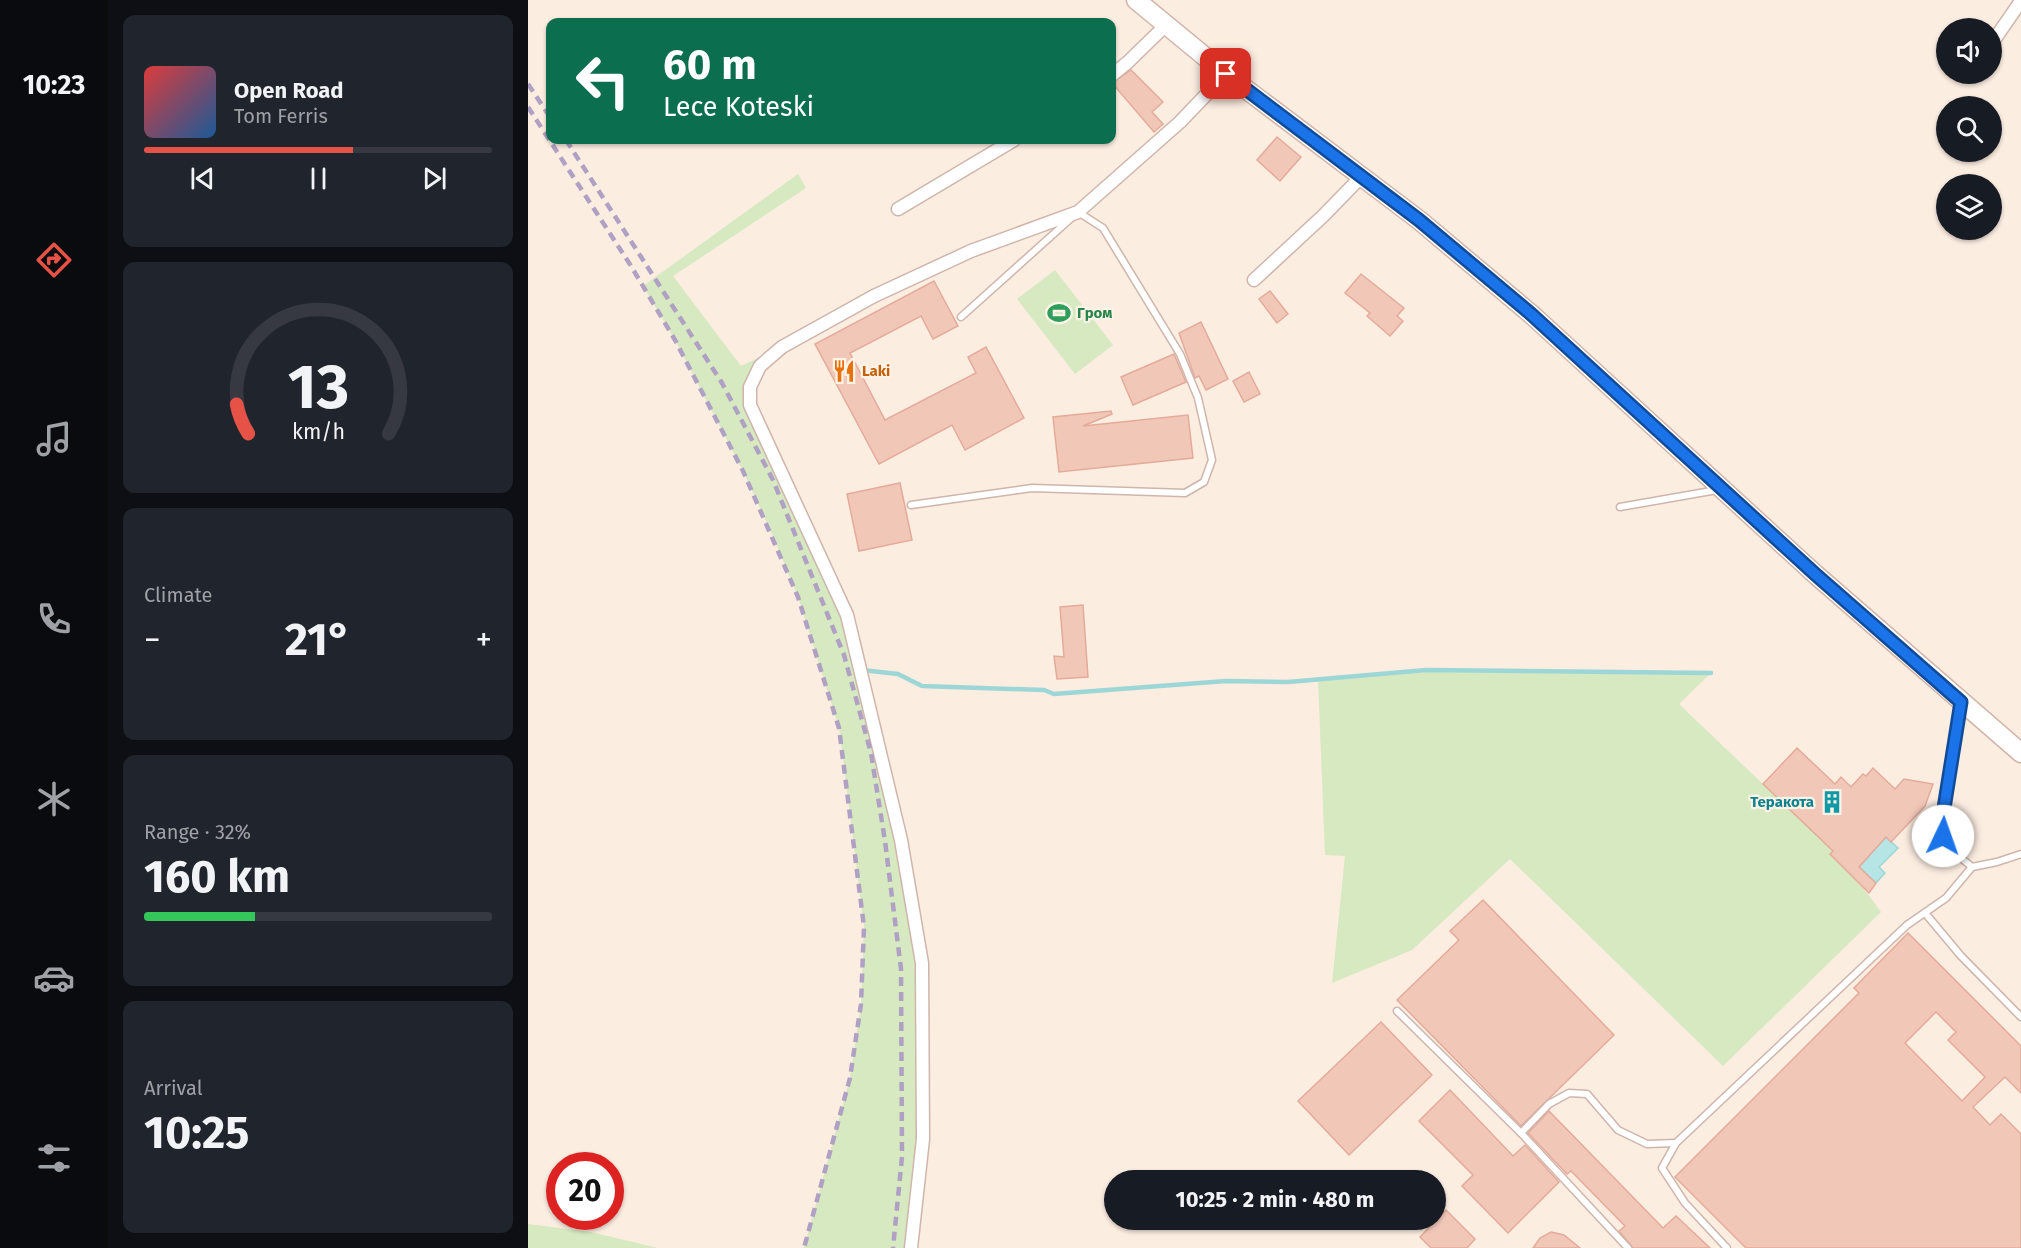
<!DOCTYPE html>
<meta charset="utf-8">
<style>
:root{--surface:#171b24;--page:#20242c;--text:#f1f3f6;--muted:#9ea1a6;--line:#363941;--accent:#e65245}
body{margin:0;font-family:"Fira Sans",sans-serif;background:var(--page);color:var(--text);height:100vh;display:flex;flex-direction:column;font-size:22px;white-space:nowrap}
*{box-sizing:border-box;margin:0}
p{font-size:20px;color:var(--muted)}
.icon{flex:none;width:33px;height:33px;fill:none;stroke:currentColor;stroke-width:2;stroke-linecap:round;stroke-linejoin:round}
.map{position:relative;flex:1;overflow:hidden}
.details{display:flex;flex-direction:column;gap:15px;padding:15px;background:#0d0f14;width:420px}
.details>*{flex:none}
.banner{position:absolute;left:18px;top:18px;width:570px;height:126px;border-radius:12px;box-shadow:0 2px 4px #0004;background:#0b6e4f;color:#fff;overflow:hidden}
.tools{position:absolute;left:1408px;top:18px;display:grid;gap:12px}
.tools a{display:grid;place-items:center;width:66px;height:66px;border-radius:50%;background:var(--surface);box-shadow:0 2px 4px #0004;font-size:30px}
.speed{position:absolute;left:18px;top:1152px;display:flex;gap:12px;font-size:30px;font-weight:700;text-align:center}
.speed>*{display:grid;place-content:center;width:78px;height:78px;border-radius:50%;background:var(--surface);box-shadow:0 2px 4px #0004;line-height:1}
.speed .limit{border:9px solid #d22;background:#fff;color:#111}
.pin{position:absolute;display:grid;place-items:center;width:51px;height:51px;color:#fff;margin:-26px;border-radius:12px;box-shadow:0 3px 9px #0006}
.me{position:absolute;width:66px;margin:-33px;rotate:3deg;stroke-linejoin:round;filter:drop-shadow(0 0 4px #0008)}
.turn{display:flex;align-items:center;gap:21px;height:126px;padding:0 18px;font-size:27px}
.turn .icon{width:78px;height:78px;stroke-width:2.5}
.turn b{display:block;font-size:42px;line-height:51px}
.big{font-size:45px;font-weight:700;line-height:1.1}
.details .widget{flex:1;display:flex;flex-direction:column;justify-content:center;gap:9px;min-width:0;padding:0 21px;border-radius:12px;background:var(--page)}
.details .dial{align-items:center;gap:0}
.dial svg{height:156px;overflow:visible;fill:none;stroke:var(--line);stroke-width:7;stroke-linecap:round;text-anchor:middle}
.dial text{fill:var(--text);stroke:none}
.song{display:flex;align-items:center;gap:18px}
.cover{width:72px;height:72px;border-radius:9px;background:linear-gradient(135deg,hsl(0 70% 55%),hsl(210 70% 35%))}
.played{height:6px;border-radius:3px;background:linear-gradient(90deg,var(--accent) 60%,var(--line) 60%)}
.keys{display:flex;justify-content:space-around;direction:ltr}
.heat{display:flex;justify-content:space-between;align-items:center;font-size:33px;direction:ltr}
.charge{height:9px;border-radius:4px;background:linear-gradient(90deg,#34c759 32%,var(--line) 0)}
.trip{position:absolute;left:576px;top:1170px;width:342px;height:60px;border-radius:30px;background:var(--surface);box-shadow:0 2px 4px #0004;font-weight:700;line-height:60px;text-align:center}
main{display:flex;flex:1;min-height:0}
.tab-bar{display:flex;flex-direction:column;width:108px;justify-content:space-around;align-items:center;background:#090b0e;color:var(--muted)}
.tab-bar .icon{width:42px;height:42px}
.tab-bar .active{color:var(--accent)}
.tab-bar b{font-size:27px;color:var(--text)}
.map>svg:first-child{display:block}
.green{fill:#d6e9c0}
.water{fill:#b6e5e5;stroke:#9cd6d7;stroke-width:1.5}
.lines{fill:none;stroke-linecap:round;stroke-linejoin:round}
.stream{stroke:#9cd6d7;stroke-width:4.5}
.building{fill:#f1c7b8;stroke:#e4ab99;stroke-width:1.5;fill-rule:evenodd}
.lane-casing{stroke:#cfb5ab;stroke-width:9}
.street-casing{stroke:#cfb5ab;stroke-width:15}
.secondary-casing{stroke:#d2b4a8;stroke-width:21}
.lane{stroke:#fff;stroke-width:6}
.street{stroke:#fff;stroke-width:12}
.secondary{stroke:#fff;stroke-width:18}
.rail{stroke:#afa0c4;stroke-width:4.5;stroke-dasharray:9 6;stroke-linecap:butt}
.route-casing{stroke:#114b97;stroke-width:15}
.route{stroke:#1a73e8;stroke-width:10}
.labels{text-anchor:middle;stroke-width:4.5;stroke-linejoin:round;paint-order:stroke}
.leisure-label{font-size:15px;font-weight:bold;fill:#27864d;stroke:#fff2e7;text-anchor:start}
.food-label{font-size:15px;font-weight:bold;fill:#c56008;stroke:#fff2e7;text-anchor:start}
.culture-label{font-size:15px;font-weight:bold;fill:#0d838f;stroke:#fff2e7;text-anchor:end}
</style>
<main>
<nav class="tab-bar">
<b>10:23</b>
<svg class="icon active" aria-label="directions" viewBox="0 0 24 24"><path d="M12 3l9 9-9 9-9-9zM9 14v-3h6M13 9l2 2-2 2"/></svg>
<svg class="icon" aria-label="music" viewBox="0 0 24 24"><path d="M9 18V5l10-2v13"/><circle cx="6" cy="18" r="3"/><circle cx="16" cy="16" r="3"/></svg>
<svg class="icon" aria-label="phone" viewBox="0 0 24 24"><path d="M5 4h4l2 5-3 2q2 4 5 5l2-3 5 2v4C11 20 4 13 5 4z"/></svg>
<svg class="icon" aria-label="climate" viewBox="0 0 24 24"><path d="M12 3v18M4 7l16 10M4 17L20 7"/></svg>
<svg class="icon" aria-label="car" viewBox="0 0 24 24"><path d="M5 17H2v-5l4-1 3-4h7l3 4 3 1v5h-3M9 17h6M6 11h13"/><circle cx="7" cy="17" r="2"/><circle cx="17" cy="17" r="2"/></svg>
<svg class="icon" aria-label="filters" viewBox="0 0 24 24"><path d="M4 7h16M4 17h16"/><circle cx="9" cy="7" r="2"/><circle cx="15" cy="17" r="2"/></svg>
</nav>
<section class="details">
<div class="widget">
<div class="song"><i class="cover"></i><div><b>Open Road</b><p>Tom Ferris</p></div></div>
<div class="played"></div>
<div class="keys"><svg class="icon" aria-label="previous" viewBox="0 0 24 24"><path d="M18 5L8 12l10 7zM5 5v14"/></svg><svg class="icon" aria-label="pause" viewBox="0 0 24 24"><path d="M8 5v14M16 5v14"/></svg><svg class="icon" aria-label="next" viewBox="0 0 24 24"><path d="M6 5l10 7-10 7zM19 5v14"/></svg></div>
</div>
<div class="widget dial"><svg viewBox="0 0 100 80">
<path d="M14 69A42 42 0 1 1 86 69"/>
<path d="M14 69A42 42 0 0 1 8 54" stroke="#e65245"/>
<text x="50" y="56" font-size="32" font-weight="700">13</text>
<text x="50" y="72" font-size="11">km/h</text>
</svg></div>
<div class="widget"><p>Climate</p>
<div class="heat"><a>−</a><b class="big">21°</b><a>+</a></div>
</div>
<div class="widget"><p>Range · 32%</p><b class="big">160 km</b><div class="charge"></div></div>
<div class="widget"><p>Arrival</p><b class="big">10:25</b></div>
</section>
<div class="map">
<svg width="1493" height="1248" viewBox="0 0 1493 1248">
<rect width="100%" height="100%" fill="#fcede1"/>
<g class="green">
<path d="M 270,174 L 278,188 L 145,276 L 213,366 L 254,347 L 232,366 L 222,405 L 319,615 L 394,963 L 395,1139 L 383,1248 L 276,1248 L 322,1078 L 333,1004 L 336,927 L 311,728 L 270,597 L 244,534 L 215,471 L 147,340 L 115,286 Z"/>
<path d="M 527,270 L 585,345 L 547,374 L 489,299 Z"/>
<path d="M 899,670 L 1183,673 L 1151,704 L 1304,850 C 1318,872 1338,889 1353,912 L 1195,1066 L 982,859 L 884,950 L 804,983 L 817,856 L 797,855 L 790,679 Z"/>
<path d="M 0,1224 L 63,1232 L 130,1248 L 0,1248 Z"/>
</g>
<path class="water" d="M 1358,837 L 1370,848 L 1351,867 L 1357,873 L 1348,883 L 1331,867 Z"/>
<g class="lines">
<path class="stream" d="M 334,670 L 370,674 L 394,686 L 516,690 L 526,694 L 698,681 L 760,682 L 898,670 L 1183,673"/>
</g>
<g class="building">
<path d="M 603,70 L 635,102 L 624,112 L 635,124 L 626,132 L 584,83 Z"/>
<path d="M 749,137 L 773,157 L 752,181 L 729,160 Z"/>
<path d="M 833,274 L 876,308 L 869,316 L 875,321 L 862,336 L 839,316 L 842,313 L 817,293 Z"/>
<path d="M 406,281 L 430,326 L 405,339 L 393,316 L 322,353 L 357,420 L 448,373 L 440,357 L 458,347 L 496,418 L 437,450 L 424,425 L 351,464 L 287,344 Z"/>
<path d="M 742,291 L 760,314 L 749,323 L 731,299 Z"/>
<path d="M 673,322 L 700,379 L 678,390 L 671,376 L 667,378 L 651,333 Z"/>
<path d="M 646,354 L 658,382 L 605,405 L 593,377 Z"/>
<path d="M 721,372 L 732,394 L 716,402 L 705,381 Z"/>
<path d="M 583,411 L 584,414 L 555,426 L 660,415 L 665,458 L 531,472 L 525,417 Z"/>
<path d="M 372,483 L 384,540 L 331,551 L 319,494 Z"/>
<path d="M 555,605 L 560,677 L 529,679 L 526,656 L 536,657 L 532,607 Z"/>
<path d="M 1269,748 L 1307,784 L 1313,777 L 1323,787 L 1335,774 L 1338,776 L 1345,768 L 1367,789 L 1376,779 L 1405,784 L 1397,806 L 1363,842 L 1358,837 L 1331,867 L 1348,883 L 1341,893 L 1302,854 L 1305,851 L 1235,784 Z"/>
<path d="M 955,900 L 1086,1035 L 993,1126 L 869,1000 L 931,940 L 922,931 Z"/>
<path d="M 1380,933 L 1493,1046 L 1493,1093 L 1477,1077 L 1445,1107 L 1462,1125 L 1473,1114 L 1493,1134 L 1493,1248 L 1218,1248 L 1147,1177 L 1331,993 L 1326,988 ZM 1408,1012 L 1428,1032 L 1420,1040 L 1457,1077 L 1434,1101 L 1377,1043 Z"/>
<path d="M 853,1022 L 904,1075 L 821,1155 L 770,1101 Z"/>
<path d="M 922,1090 L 985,1156 L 997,1145 L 1031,1182 L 980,1233 L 934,1186 L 945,1175 L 891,1121 Z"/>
<path d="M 1021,1111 L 1135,1228 L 1148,1216 L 1182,1248 L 1105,1248 L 1091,1231 L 1097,1226 L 1043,1171 L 1039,1174 L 1000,1133 Z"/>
<path d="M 918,1210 L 947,1239 L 939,1248 L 903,1248 L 892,1237 Z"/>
<path d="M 1023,1232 L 1036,1235 L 1052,1248 L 1005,1248 L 1012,1238 Z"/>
</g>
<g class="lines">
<g class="lane-casing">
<g id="lane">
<path d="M 383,505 L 504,488 L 657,493 L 676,482 L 684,460 L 670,398 L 652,354 L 575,228 L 550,212 L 433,317"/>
<path d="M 1092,507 L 1189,490"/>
<path d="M 1432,704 L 1413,827 C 1416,847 1430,855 1444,867 L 1469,862 L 1493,854"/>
<path d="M 1397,913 L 1433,956 L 1493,1017"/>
<path d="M 869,1011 L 993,1133"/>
<path d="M 1100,1248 L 993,1133 L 1021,1104 L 1041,1093 L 1059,1094 L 1090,1130 L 1119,1144 L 1148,1143"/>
<path d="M 1199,1248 L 1157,1203 L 1134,1168 L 1148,1143 L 1379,925 L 1418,898 L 1444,867"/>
</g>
</g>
<g class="street-casing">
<g id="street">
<path d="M 1464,43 L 1493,1"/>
<path d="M 584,75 L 600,62 L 639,24"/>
<path d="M 370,209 L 486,140"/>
<path d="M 726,280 L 795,216 L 834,176"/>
<path d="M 383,1248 L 395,1139 L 394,963 L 373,840 L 319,615 L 222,405 L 222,387 L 232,366 L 254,347 L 346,296 L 443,251 L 550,212 L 652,122 L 698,74"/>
</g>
</g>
<g class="secondary-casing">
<path id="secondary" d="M 608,0 L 698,74 L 891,220 L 1003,314 L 1287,574 L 1493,753"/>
</g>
<use href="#lane" class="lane"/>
<use href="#street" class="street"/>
<use href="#secondary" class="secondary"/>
<g class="rail">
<path d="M 0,84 L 22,117"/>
<path d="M 0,107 L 103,266 L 147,340 L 215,471 L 270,597 L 311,728 L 336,927 L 333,1004 L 322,1078 L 276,1248"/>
<path d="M 38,140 L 194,383 L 245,480 L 316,655 L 343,753 L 357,841 L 373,969 L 374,1157 L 365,1248"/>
</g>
</g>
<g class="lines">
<g class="route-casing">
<path id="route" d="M 698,74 L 891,220 L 1003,314 L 1287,574 L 1433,702 L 1413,827 L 1415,836"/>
</g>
<use href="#route" class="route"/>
</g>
<defs>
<g id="stadium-bare" transform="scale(1.8)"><path d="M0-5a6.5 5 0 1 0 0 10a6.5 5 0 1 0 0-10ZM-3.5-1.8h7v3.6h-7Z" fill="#2e9e5b" stroke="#fff2e7" stroke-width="2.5" paint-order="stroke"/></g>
<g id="restaurant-bare" transform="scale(1.8)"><path d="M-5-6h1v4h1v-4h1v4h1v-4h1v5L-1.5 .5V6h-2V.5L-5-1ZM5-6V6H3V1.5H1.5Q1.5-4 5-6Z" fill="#e8710a" stroke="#fff2e7" stroke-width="2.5" paint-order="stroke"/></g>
<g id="building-bare" transform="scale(1.8)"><path d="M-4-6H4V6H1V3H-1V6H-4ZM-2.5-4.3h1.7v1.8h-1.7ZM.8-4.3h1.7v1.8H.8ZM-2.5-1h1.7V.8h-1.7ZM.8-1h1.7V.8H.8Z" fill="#0f9aa8" stroke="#fff2e7" stroke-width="2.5" paint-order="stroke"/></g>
</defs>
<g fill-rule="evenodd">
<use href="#stadium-bare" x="531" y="313"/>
<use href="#restaurant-bare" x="316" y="371"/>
<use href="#building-bare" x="1304" y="802"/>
</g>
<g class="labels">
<g class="leisure-label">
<text x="549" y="318">Гром</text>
</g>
<g class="food-label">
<text x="334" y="376">Laki</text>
</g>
<g class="culture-label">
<text x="1286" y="807">Теракота</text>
</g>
</g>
</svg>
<div class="tools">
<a><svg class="icon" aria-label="sound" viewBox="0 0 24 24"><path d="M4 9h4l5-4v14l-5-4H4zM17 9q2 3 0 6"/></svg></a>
<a><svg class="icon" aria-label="search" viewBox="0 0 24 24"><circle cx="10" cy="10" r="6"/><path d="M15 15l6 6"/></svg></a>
<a><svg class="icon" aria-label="layers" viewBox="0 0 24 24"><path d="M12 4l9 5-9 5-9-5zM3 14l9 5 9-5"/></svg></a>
</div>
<div class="speed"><div class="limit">20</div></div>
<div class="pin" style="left:698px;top:74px;background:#d93025"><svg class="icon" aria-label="arrive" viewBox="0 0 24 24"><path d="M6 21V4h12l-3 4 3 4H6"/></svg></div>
<svg class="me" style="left:1415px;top:836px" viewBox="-20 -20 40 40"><circle r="19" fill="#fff"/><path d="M0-13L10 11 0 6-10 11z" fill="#1a73e8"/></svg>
<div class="trip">10:25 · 2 min · 480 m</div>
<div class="banner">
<div class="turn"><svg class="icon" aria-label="left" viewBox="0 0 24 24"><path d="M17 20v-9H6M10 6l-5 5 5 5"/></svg><div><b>60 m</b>Lece Koteski</div></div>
</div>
</div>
</main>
